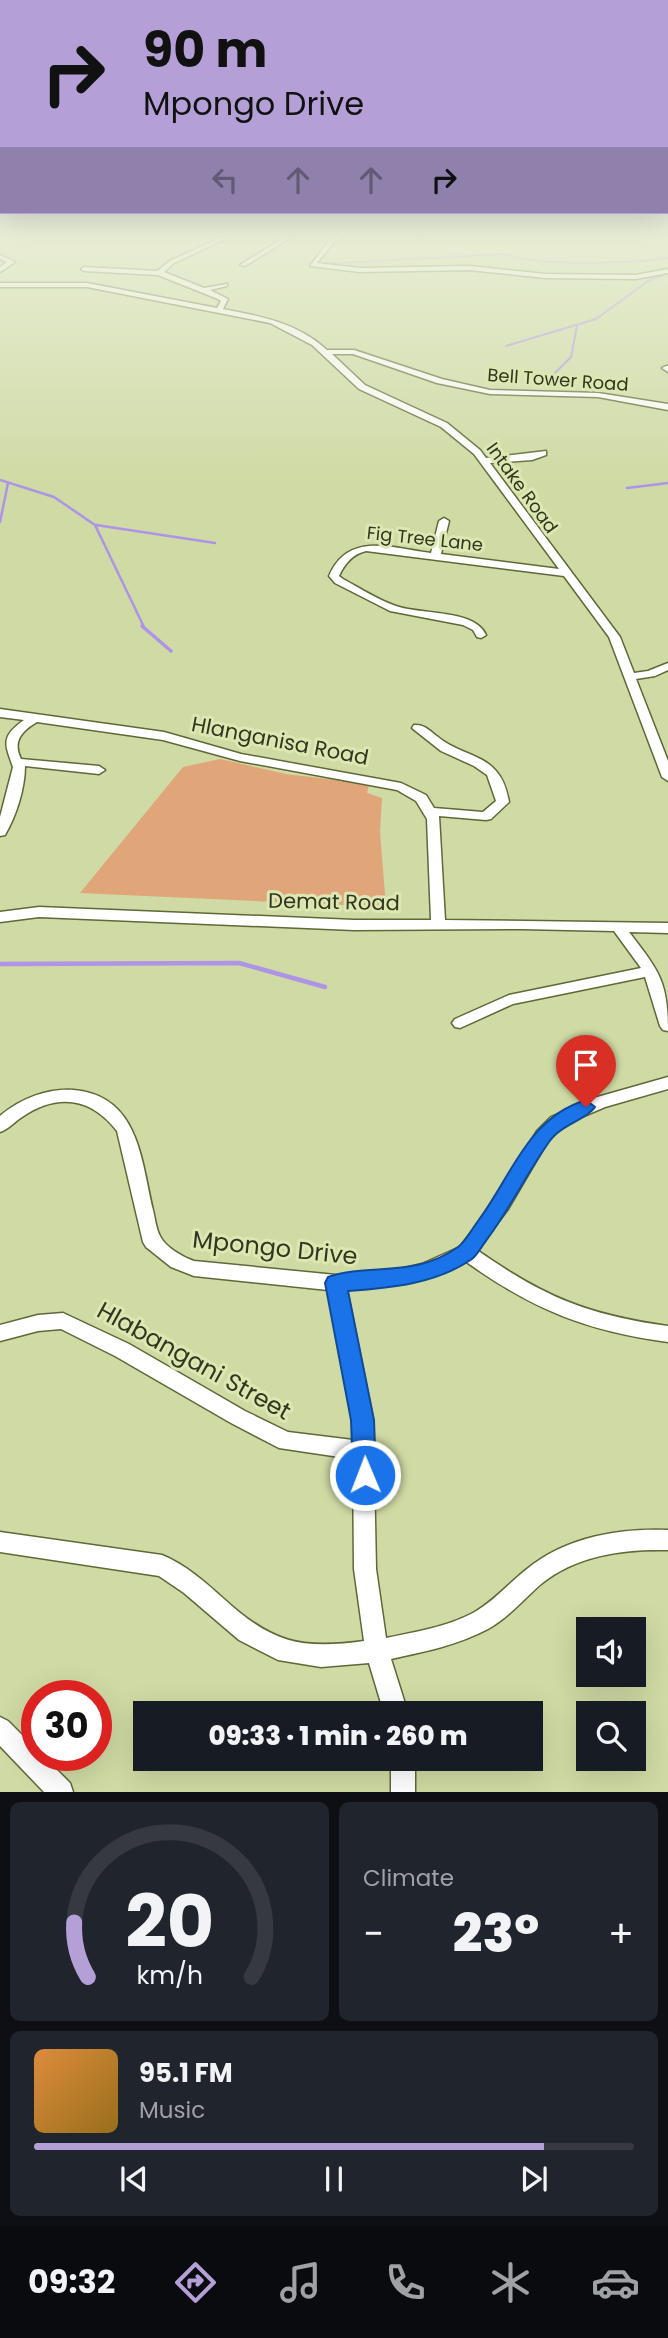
<!DOCTYPE html>
<meta charset="utf-8">
<style>
:root{--surface:#171b24;--page:#20242c;--text:#f1f3f6;--muted:#9ea1a6;--line:#363941;--accent:#b4a0d7}
body{margin:0;font-family:Poppins,sans-serif;background:var(--page);color:var(--text);height:100vh;display:flex;flex-direction:column;font-size:26px;white-space:nowrap}
*{box-sizing:border-box;margin:0}
p{font-size:23px;color:var(--muted)}
.icon{flex:none;width:38px;height:38px;fill:none;stroke:currentColor;stroke-width:2;stroke-linecap:round;stroke-linejoin:round}
.map{position:relative;height:1792px;overflow:hidden}
.panel{display:flex;flex-direction:column;gap:10px;padding:10px;background:#0d0f14;flex:1}
.panel>*{flex:none}
.top-card{position:absolute;left:0px;top:0px;width:668px;height:214px;box-shadow:0 7px 28px #0002;background:#b4a0d7;color:#111;overflow:hidden}
.tools{position:absolute;left:576px;top:1617px;display:grid;gap:14px}
.tools a{display:grid;place-items:center;width:70px;height:70px;border-radius:0px;background:var(--surface);box-shadow:0 7px 28px #0002;font-size:35px}
.speed{position:absolute;left:21px;top:1680px;display:flex;gap:14px;font-size:35px;font-weight:700;text-align:center}
.speed>*{display:grid;place-content:center;width:91px;height:91px;border-radius:50%;background:var(--surface);box-shadow:0 7px 28px #0002;line-height:1}
.speed .limit{border:10px solid #d22;background:#fff;color:#111}
.pin{position:absolute;display:grid;place-items:center;width:60px;height:60px;color:#fff;margin:-72px -30px;border-radius:50% 50% 50% 0;rotate:-45deg;box-shadow:0 0 7px #0007}
.pin .icon{rotate:45deg}
.me{position:absolute;width:77px;margin:-38px;rotate:359deg;stroke-linejoin:round;filter:drop-shadow(0 0 5px #0008)}
.turn{display:flex;align-items:center;gap:24px;height:147px;padding:0 28px;font-size:32px}
.turn .icon{width:91px;height:91px;stroke-width:2.5}
.turn b{display:block;font-size:49px;line-height:60px}
.lanes{display:flex;align-items:center;height:66px;padding:0 28px;background:#0003;justify-content:center;gap:35px;direction:ltr}
.lanes .off{opacity:.35}
.big{font-size:52px;font-weight:800;line-height:1.1}
.panel .card{flex:1;display:flex;flex-direction:column;justify-content:center;gap:10px;min-width:0;padding:0 24px;border-radius:10px;background:var(--page)}
.panel .dial{align-items:center;gap:0}
.dial svg{height:182px;overflow:visible;fill:none;stroke:var(--line);stroke-width:7;stroke-linecap:round;text-anchor:middle}
.dial text{fill:var(--text);stroke:none}
.song{display:flex;align-items:center;gap:21px}
.cover{width:84px;height:84px;border-radius:10px;background:linear-gradient(135deg,hsl(30 70% 55%),hsl(40 70% 35%))}
.played{height:7px;border-radius:4px;background:linear-gradient(90deg,var(--accent) 85%,var(--line) 85%)}
.keys{display:flex;justify-content:space-around;direction:ltr}
.heat{display:flex;justify-content:space-between;align-items:center;font-size:38px;direction:ltr}
.panel .tiles{flex:1;display:grid;gap:10px;grid-template-columns:1fr 1fr}
.card:last-child{grid-column:span 2}
.trip{position:absolute;left:133px;top:1701px;width:410px;height:70px;border-radius:0px;background:var(--surface);box-shadow:0 7px 28px #0002;font-weight:800;line-height:70px;text-align:center}
.tabs{display:flex;height:112px;justify-content:space-around;align-items:center;background:#090b0e;color:var(--muted)}
.tabs .icon{width:49px;height:49px}
.tabs .selected{color:var(--accent)}
.tabs b{font-size:32px;color:var(--text)}
.map>svg:first-child{display:block}
.green{fill:#e0a579}
.lines{fill:none;stroke-linecap:round;stroke-linejoin:round}
.stream-far3{stroke:#ad94e7;stroke-width:2}
.stream-far2{stroke:#ad94e7;stroke-width:2.5}
.stream-far1{stroke:#ad94e7;stroke-width:3.5}
.stream{stroke:#ad94e7;stroke-width:4.5}
.minor-casing{stroke:#5f6837;stroke-width:3}
.minor{fill:#fff;fill-rule:evenodd}
.route{fill:#1a73e8;stroke:#114b97;stroke-width:2}
.labels{text-anchor:middle;stroke-width:6;stroke-linejoin:round;paint-order:stroke}
.far-street-label{font-size:18px;fill:#323621;stroke:#dce7b1}
.street-label{font-size:21px;fill:#323621;stroke:#dce7b1}
.near-street-label{font-size:24px;fill:#323621;stroke:#dce7b1}
</style>
<div class="map">
<svg width="668" height="1792" viewBox="0 0 668 1792">
<rect width="100%" height="100%" fill="#cfdaa4"/>
<path class="green" d="M 220,759 L 286,774 L 369,784 L 367,793 L 382,798 L 380,832 L 386,907 L 80,893 L 183,767 Z"/>
<g class="lines">
<g class="stream-far3">
<path d="M 321,264 L 504,254 C 538,267 630,263 668,258"/>
<path d="M 506,346 L 596,319 L 648,281 L 668,273"/>
<path d="M 549,379 L 571,357 L 577,326"/>
</g>
<g class="stream-far2">
<path d="M 0,480 L 54,497 L 95,525 L 144,627"/>
<path d="M 627,488 L 668,483"/>
<path d="M 0,522 L 8,483"/>
<path d="M 96,525 L 215,543"/>
</g>
<path class="stream-far1" d="M 142,626 L 171,651"/>
<path class="stream" d="M 0,964 L 239,963 L 325,987"/>
<g class="minor-casing">
<g id="minor">
<path d="M 226,235 L 234,235 L 174,263 L 164,272 L 204,288 L 227,284 L 227,286 L 210,290 L 228,299 L 223,309 C 260,316 298,323 327,350 L 354,350 L 442,379 L 490,390 L 598,393 L 668,404 L 668,410 L 598,397 L 490,394 L 437,383 L 353,354 L 332,354 L 365,385 L 447,423 L 480,450 L 486,458 L 546,451 L 546,455 L 532,460 L 490,463 L 620,637 L 634,673 L 648,671 L 668,663 L 668,670 L 655,676 L 636,679 L 668,761 L 668,781 L 662,777 L 609,637 L 564,576 L 366,551 C 353,554 345,563 339,576 L 343,579 C 360,588 378,600 396,606 C 421,615 475,609 486,635 L 481,638 L 477,637 L 473,630 L 463,625 L 390,611 L 335,583 L 329,576 C 348,531 392,548 431,553 L 439,521 L 444,518 L 449,521 L 441,554 L 559,569 L 474,454 L 441,427 L 359,389 L 312,345 L 270,323 L 87,287 L 0,287 L 0,283 L 87,283 L 217,308 L 221,301 L 218,299 L 158,275 L 84,271 L 81,269 L 84,267 L 157,271 L 170,261 Z"/>
<path d="M 288,235 L 295,235 L 245,266 L 240,265 Z"/>
<path d="M 339,235 L 346,235 L 333,243 L 317,263 L 360,268 L 469,266 L 545,274 L 636,275 L 668,269 L 668,273 L 636,279 L 545,278 L 469,270 L 360,272 L 310,266 L 329,241 Z"/>
<path d="M 418,235 L 424,235 L 426,238 L 421,239 Z"/>
<path d="M 0,255 L 15,262 L 0,272 L 0,267 L 7,262 L 0,259 Z"/>
<path d="M 666,366 L 668,366 L 668,372 L 662,368 Z"/>
<path d="M 0,709 L 164,732 L 241,754 L 401,783 L 426,795 L 434,808 L 483,812 L 496,801 L 487,775 L 474,766 L 441,751 L 412,728 L 414,725 C 424,724 430,731 438,737 C 455,752 482,754 496,771 C 504,780 507,791 509,802 L 491,819 L 486,820 L 439,816 L 445,920 L 668,923 L 668,933 L 629,932 C 659,971 668,981 668,1031 L 663,1030 L 660,1026 L 645,977 L 513,1004 L 460,1028 L 455,1027 L 452,1023 L 455,1019 L 509,995 L 641,968 L 614,931 L 522,929 L 354,930 L 39,917 L 0,922 L 0,912 L 39,907 L 354,920 L 431,920 L 427,819 L 416,801 L 397,790 L 240,761 L 163,740 L 37,722 C 22,731 12,741 21,759 L 99,766 L 105,770 L 99,774 L 25,766 C 25,789 16,816 5,835 L 0,836 L 0,817 L 13,767 C 5,744 0,737 24,720 L 0,717 Z"/>
<path d="M 668,1077 L 668,1089 L 605,1107 L 563,1125 L 549,1139 L 508,1209 L 477,1250 C 544,1297 588,1315 668,1326 L 668,1342 C 586,1331 532,1309 465,1261 C 420,1282 396,1286 347,1290 L 373,1420 L 376,1569 L 386,1638 C 414,1632 447,1627 473,1613 C 493,1602 509,1583 527,1569 C 566,1537 619,1528 668,1530 L 668,1550 C 623,1549 577,1555 541,1584 C 524,1599 508,1618 488,1629 C 458,1645 423,1652 391,1659 L 408,1713 L 384,1713 L 369,1663 L 321,1667 L 278,1660 L 239,1640 L 184,1593 L 159,1576 L 0,1552 L 0,1532 L 162,1555 C 186,1565 205,1582 224,1599 C 271,1642 300,1650 364,1641 L 354,1569 L 353,1459 L 279,1448 L 231,1423 L 115,1356 L 61,1329 L 38,1331 L 0,1341 L 0,1325 L 38,1315 L 63,1313 L 129,1344 L 245,1411 L 288,1432 L 353,1440 L 353,1420 L 328,1290 L 194,1276 L 171,1267 L 146,1247 L 143,1242 L 117,1131 C 91,1097 57,1093 22,1117 C 14,1122 9,1129 0,1132 L 0,1116 C 20,1099 47,1088 74,1090 C 139,1096 141,1160 153,1210 C 155,1218 156,1229 160,1236 C 165,1247 183,1257 194,1261 L 336,1275 L 392,1271 L 422,1264 L 460,1247 L 496,1199 L 537,1131 L 551,1117 L 594,1098 Z"/>
<path d="M 0,1717 L 8,1721 L 37,1750 L 37,1755 L 42,1755 L 70,1783 L 73,1792 L 44,1792 L 0,1746 Z"/>
<rect x="391" y="1759" width="24" height="33"/>
</g>
</g>
<use href="#minor" class="minor"/>
</g>
<linearGradient id="sky" x2="0" y2="1"><stop stop-color="#90a7e8"/><stop offset="0.48" stop-color="#e9eed6"/><stop offset="1" stop-color="#e9eed6" stop-opacity="0"/></linearGradient>
<rect width="668" height="486" fill="url(#sky)"/>
<path class="route" d="M 586,1100 L 595,1107 C 588,1119 561,1124 549,1142 C 527,1173 511,1207 488,1238 C 483,1244 478,1254 472,1259 C 436,1284 390,1288 348,1291 L 374,1420 L 376,1475 L 373,1483 L 365,1486 L 356,1483 L 353,1475 L 351,1420 L 325,1283 L 328,1277 C 370,1263 415,1278 458,1247 C 466,1241 472,1229 478,1221 C 512,1176 527,1118 586,1100 Z"/>
<g class="labels">
<g class="far-street-label">
<text transform="translate(558 380) rotate(4)" y="6">Bell Tower Road</text>
<text transform="translate(522 488) rotate(54)" y="6">Intake Road</text>
<text transform="translate(425 539) rotate(6)" y="6">Fig Tree Lane</text>
</g>
<g class="street-label">
<text transform="translate(280 741) rotate(11)" y="7">Hlanganisa Road</text>
<text transform="translate(334 902) rotate(1)" y="7">Demat Road</text>
</g>
<g class="near-street-label">
<text transform="translate(275 1248) rotate(6)" y="8">Mpongo Drive</text>
<text transform="translate(194 1361) rotate(29)" y="8">Hlabangani Street</text>
</g>
</g>
</svg>
<div class="tools">
<a><svg class="icon" aria-label="sound" viewBox="0 0 24 24"><path d="M4 9h4l5-4v14l-5-4H4zM17 9q2 3 0 6"/></svg></a>
<a><svg class="icon" aria-label="search" viewBox="0 0 24 24"><circle cx="10" cy="10" r="6"/><path d="M15 15l6 6"/></svg></a>
</div>
<div class="speed"><div class="limit">30</div></div>
<div class="pin" style="left:586px;top:1107px;background:#d93025"><svg class="icon" aria-label="arrive" viewBox="0 0 24 24"><path d="M6 21V4h12l-3 4 3 4H6"/></svg></div>
<svg class="me" style="left:365px;top:1475px" viewBox="-20 -20 40 40"><circle r="17" fill="#1a73e8" stroke="#fff" stroke-width="3"/><path d="M0-11L8 9 0 5-8 9z" fill="#fff"/></svg>
<div class="trip">09:33 · 1 min · 260 m</div>
<div class="top-card">
<div class="turn"><svg class="icon" aria-label="right" viewBox="0 0 24 24"><path d="M7 20v-9h11M14 6l5 5-5 5"/></svg><div><b>90 m</b>Mpongo Drive</div></div>
<div class="lanes"><svg class="icon off" aria-label="left" viewBox="0 0 24 24"><path d="M17 20v-9H6M10 6l-5 5 5 5"/></svg><svg class="icon off" aria-label="ahead" viewBox="0 0 24 24"><path d="M12 20V5M6 11l6-6 6 6"/></svg><svg class="icon off" aria-label="ahead" viewBox="0 0 24 24"><path d="M12 20V5M6 11l6-6 6 6"/></svg><svg class="icon" aria-label="right" viewBox="0 0 24 24"><path d="M7 20v-9h11M14 6l5 5-5 5"/></svg></div>
</div>
</div>
<section class="panel">
<div class="tiles">
<div class="card dial"><svg viewBox="0 0 100 80">
<path d="M14 69A42 42 0 1 1 86 69"/>
<path d="M14 69A42 42 0 0 1 8 45" stroke="#b4a0d7"/>
<text x="50" y="56" font-size="32" font-weight="700">20</text>
<text x="50" y="72" font-size="11">km/h</text>
</svg></div>
<div class="card"><p>Climate</p>
<div class="heat"><a>−</a><b class="big">23°</b><a>+</a></div>
</div>
<div class="card">
<div class="song"><i class="cover"></i><div><b>95.1 FM</b><p>Music</p></div></div>
<div class="played"></div>
<div class="keys"><svg class="icon" aria-label="previous" viewBox="0 0 24 24"><path d="M18 5L8 12l10 7zM5 5v14"/></svg><svg class="icon" aria-label="pause" viewBox="0 0 24 24"><path d="M8 5v14M16 5v14"/></svg><svg class="icon" aria-label="next" viewBox="0 0 24 24"><path d="M6 5l10 7-10 7zM19 5v14"/></svg></div>
</div>
</div>
</section>
<nav class="tabs">
<b>09:32</b>
<svg class="icon selected" aria-label="directions" viewBox="0 0 24 24"><path d="M12 3l9 9-9 9-9-9zM9 14v-3h6M13 9l2 2-2 2"/></svg>
<svg class="icon" aria-label="music" viewBox="0 0 24 24"><path d="M9 18V5l10-2v13"/><circle cx="6" cy="18" r="3"/><circle cx="16" cy="16" r="3"/></svg>
<svg class="icon" aria-label="phone" viewBox="0 0 24 24"><path d="M5 4h4l2 5-3 2q2 4 5 5l2-3 5 2v4C11 20 4 13 5 4z"/></svg>
<svg class="icon" aria-label="climate" viewBox="0 0 24 24"><path d="M12 3v18M4 7l16 10M4 17L20 7"/></svg>
<svg class="icon" aria-label="car" viewBox="0 0 24 24"><path d="M5 17H2v-5l4-1 3-4h7l3 4 3 1v5h-3M9 17h6M6 11h13"/><circle cx="7" cy="17" r="2"/><circle cx="17" cy="17" r="2"/></svg>
</nav>
